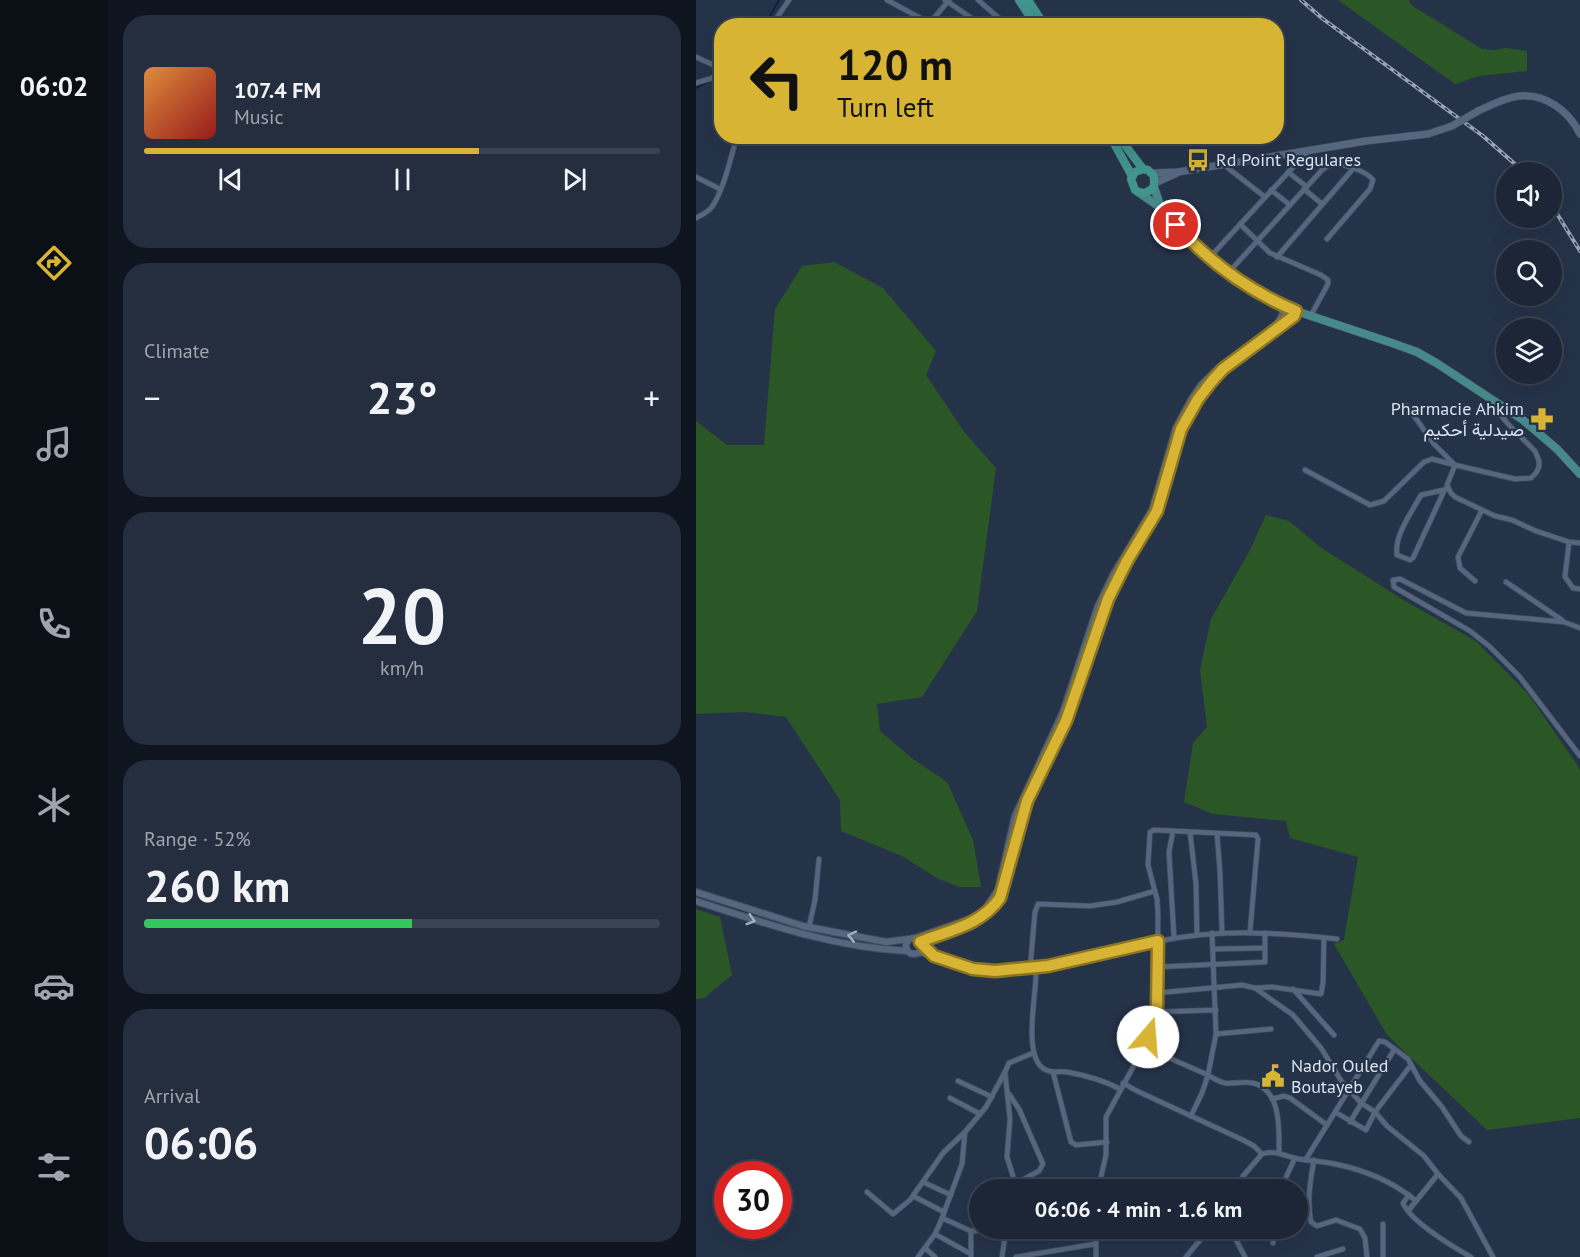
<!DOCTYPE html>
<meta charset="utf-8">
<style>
:root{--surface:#1c2637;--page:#252e3f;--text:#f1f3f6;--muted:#a0a5ad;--line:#3a4352;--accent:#d8b434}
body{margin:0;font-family:"PT Sans",Vazirmatn,sans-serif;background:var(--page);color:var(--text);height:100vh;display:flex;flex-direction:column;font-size:22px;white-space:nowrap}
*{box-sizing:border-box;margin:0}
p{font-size:20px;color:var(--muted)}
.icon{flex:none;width:33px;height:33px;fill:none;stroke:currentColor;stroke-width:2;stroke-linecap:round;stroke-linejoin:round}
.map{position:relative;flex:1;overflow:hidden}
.details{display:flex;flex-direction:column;gap:15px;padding:15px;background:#0f151e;width:588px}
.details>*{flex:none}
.guide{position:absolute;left:18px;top:18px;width:570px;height:126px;border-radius:24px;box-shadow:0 6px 24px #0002,0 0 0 2px var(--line);background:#d8b434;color:#111;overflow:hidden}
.buttons{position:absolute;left:800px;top:162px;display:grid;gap:12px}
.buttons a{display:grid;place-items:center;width:66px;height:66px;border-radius:50%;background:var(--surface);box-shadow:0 6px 24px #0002,0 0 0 2px var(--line);font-size:30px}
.speed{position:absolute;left:18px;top:1161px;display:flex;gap:12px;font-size:30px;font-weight:700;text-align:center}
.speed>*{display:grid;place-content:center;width:78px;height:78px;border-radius:50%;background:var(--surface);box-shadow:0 6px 24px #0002,0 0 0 2px var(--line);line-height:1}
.speed .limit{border:9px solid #d22;background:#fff;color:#111}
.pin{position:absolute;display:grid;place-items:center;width:51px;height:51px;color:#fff;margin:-26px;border:3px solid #fff;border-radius:50%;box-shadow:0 2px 6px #0007}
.me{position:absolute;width:66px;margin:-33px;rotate:18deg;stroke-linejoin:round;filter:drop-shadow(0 0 4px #0008)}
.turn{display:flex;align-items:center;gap:21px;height:126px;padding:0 24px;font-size:27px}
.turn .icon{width:78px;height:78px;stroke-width:2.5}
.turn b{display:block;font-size:42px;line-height:51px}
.big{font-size:45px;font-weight:700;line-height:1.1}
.details .card{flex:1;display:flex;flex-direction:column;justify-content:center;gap:9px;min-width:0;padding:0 21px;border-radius:24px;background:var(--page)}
.details .dial{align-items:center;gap:0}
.dial b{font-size:78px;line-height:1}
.song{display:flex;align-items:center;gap:18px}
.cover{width:72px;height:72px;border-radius:9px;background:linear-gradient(135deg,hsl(30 70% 55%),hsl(0 70% 35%))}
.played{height:6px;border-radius:3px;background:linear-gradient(90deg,var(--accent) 65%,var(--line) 65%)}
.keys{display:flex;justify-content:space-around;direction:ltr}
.heat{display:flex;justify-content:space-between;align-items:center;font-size:33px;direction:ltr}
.charge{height:9px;border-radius:4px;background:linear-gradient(90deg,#34c759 52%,var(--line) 0)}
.trip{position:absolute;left:273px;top:1179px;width:339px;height:60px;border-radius:30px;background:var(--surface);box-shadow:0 6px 24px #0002,0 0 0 2px var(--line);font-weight:700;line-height:60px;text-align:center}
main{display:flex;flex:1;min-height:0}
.tab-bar{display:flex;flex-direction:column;width:108px;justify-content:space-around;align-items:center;background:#0b0f16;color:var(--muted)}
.tab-bar .icon{width:42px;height:42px}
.tab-bar .on{color:var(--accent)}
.tab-bar b{font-size:27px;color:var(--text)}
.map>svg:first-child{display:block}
.green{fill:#2b5727}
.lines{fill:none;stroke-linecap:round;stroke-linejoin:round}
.stream{stroke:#091b4a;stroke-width:1.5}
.minor-casing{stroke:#424f60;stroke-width:6}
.tertiary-casing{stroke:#424f60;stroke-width:8}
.secondary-casing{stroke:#424f60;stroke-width:8}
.primary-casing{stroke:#424f60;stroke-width:9}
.trunk-casing{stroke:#424f60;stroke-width:9}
.minor{stroke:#56667e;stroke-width:4.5}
.tertiary{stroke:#56667e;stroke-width:6}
.secondary{stroke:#56667e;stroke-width:7}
.primary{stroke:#47898a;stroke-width:8}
.trunk{stroke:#42948e;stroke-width:8}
.rail-casing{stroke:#99a3b4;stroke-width:4}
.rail{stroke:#253349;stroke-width:1.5;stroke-dasharray:4.5;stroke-linecap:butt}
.secondary-bridge-casing{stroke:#424f60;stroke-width:8;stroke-linecap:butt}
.secondary-bridge{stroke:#56667e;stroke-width:7}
.oneway{stroke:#a5b0c2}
.route-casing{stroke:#8c7522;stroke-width:15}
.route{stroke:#d8b434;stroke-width:10}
.labels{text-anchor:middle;stroke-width:4.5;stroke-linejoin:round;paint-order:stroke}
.poi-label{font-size:18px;fill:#d9e2f0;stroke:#253349;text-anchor:start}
</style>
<main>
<nav class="tab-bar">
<b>06:02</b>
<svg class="icon on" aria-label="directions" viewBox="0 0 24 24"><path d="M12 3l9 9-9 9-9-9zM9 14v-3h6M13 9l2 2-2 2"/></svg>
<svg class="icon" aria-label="music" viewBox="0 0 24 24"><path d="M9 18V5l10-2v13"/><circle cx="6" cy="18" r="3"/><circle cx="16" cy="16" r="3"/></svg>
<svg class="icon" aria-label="phone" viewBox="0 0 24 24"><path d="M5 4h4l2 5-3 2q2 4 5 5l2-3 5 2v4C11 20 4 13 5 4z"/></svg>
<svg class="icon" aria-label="climate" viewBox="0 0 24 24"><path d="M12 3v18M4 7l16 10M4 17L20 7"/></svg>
<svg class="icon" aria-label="car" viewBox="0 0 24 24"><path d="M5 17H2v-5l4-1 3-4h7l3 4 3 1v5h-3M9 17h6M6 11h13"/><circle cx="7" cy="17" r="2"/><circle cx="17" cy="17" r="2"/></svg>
<svg class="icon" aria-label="filters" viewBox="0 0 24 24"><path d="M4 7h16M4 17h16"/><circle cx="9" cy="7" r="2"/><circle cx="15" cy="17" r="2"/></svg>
</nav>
<section class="details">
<div class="card">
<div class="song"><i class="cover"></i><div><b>107.4 FM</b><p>Music</p></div></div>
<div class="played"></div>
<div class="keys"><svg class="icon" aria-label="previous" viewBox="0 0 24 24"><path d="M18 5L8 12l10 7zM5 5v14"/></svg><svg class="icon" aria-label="pause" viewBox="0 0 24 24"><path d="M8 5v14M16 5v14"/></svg><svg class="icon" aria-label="next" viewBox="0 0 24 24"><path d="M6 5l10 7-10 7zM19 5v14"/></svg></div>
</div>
<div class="card"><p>Climate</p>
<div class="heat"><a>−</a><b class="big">23°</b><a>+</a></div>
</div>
<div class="card dial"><b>20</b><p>km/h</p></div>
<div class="card"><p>Range · 52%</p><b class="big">260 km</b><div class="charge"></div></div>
<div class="card"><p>Arrival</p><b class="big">06:06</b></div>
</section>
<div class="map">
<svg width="884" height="1257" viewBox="0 0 884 1257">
<rect width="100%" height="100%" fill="#253349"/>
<g class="green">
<path d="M 642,0 L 713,0 L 715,5 L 786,49 L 799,50 L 809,48 L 831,51 L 831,71 L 783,76 L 759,84 Z"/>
<path d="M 138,262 L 187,288 L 240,351 L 230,375 L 269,433 L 300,468 L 281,611 L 226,697 L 181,704 L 184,731 L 217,759 L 251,782 L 277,840 L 285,887 L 263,887 L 241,878 L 206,856 L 145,831 L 144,800 L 90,717 L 49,712 L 0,714 L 0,421 L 31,445 L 68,445 L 79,309 L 106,266 Z"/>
<path d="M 570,515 L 593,521 L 624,547 L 709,601 L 780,641 L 833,695 L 882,766 L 884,771 L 884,1118 L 791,1130 L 691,1035 L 638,944 L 648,940 L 662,857 L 594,838 L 590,821 L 517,814 L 488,802 L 497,743 L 511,727 L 504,670 L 515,619 L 554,550 Z"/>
<path d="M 0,909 L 24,917 L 36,975 L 8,998 L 0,999 Z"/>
</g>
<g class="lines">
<g class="stream">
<path d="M 74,16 L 83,0"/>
<path d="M 67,26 L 68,23"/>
<path d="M 0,88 L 26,74"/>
</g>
<g class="minor-casing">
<g id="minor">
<path d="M 191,0 L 239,26"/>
<path d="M 249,0 L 287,26"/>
<path d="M 282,0 L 304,19"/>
<path d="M 234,23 L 253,0"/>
<path d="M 75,26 L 93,0"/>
<path d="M 0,57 L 26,69"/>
<path d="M 0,83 L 16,78 L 26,71"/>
<path d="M 528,165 L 569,197"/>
<path d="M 592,172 L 611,187"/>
<path d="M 0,177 L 24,189"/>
<path d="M 608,189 L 626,204"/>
<path d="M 575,190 L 594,205"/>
<path d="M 0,218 C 6,215 12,212 16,207 C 28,189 35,157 41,136"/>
<path d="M 544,224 L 574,253 L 625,275 L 632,280 L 632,284 L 614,317"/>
<path d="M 581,257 L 657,169"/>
<path d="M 513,258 L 612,151"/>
<path d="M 533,272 L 626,170 C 629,168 632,165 635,164 C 645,162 672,172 677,180 L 674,189 L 631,239"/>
<path d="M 711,406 L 738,444 L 759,465 L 819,479 L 835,478 L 840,473 L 843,467 L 843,461 L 839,451 L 812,424 L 794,401"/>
<path d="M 609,470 L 674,505 L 688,501 L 728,462 L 736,459 L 759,465 L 751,485 L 755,493 L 759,497 L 799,516 L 816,520 L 840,531 L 873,542 L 884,543"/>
<path d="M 749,489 L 717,558 L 714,560 L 701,555 C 698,535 716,512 725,495 L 752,489"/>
<path d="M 873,542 L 869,577 L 877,588 L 884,589"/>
<path d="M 779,581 L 764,568 L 762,557 L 786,510"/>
<path d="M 810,582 L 866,620"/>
<path d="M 884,628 L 868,622 L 770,613 L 704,579 L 697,580 L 698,587 L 774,631 L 793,646 L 823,676 L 884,756"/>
<path d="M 477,831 L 473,852 L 478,938"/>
<path d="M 494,832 L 500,884 L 501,935"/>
<path d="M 521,834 L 524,872 L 526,932"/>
<path d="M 113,927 L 119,900 L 123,859"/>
<path d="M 516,933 L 520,1034 L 512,1075 C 517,1078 523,1082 529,1083 C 538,1084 548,1081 557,1083 C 586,1090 583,1131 583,1153"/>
<path d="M 225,944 L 236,954"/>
<path d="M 518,949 L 569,948"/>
<path d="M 221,953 C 249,956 273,971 301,971 C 356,971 410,951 463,941 C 526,929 577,932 641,939"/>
<path d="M 461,967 L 569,962 L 569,933"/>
<path d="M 340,968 C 342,990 323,1064 353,1071 C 359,1073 365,1071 371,1072 C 388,1075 409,1081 424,1089"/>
<path d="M 334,969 L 339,912 L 342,904 L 394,906 L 421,902 L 459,891"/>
<path d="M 559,988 L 576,987 L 625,994 L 627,983 L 628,938"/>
<path d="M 597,989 L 638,1035"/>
<path d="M 461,993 L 546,985 L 559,988 L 597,1015 L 625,1048 L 646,1082 L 665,1103 L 679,1112 L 691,1126 L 728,1156 L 742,1174 L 765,1198 L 797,1257"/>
<path d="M 460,1012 L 520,1010"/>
<path d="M 520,1034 L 575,1029"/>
<path d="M 448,1047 L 512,1075 L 506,1093 L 495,1116"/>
<path d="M 357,1072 L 375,1142 L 380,1145 L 411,1142"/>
<path d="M 262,1081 L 296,1097"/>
<path d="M 427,1083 L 441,1091 L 547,1140 L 558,1146 L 566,1154"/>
<path d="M 313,1094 L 323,1109 L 347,1164 L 343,1171 L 317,1185"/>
<path d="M 254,1098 L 284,1114"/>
<path d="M 576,1099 L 588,1096 L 594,1098 L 631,1125"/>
<path d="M 639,1112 L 670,1130 L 679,1112 L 715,1065"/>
<path d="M 654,1122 L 698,1050"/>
<path d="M 610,1159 L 683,1041 L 689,1042 L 712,1059 L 724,1081 L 746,1107 L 765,1136 L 773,1142"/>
<path d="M 618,1160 C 614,1182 611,1201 615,1222 L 621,1226 L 640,1220 L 664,1229 L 669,1238 L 671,1257"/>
<path d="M 227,1182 L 255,1195"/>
<path d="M 317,1190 L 317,1176 L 311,1157 L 314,1119 L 309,1072 L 313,1063 L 337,1053"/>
<path d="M 402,1190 L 410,1155 L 410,1117 L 448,1047 L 461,1007 L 462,916 L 461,899 L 452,865 L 454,832 L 458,830 L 560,835 L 562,839 L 554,932"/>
<path d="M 541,1190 L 547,1176 L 566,1154 C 578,1150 587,1155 598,1158 C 611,1161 626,1161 639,1164 C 668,1170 697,1182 719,1200"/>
<path d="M 584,1190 L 599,1158"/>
<path d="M 171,1192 L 197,1214 L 214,1200 L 247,1153 L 269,1132"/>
<path d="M 713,1195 L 707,1203 C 714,1221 757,1247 775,1257"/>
<path d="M 217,1196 L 248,1212"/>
<path d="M 602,1198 L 612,1198"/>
<path d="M 712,1211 L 742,1174"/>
<path d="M 246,1218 L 275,1231 L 310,1230"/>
<path d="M 687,1224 L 687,1257"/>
<path d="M 537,1228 L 539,1238 L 549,1257"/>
<path d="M 239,1234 L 275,1254"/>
<path d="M 577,1243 L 578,1228"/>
<path d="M 229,1248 L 239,1257"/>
<path d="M 222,1257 L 239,1234 L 245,1221 L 266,1164 L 269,1132 L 290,1107 L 309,1072"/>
<path d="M 275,1257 L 275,1231"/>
<path d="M 306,1257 L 310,1230"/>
<path d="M 320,1257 L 399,1244"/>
<path d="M 400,1257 L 400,1228"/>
<path d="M 490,1257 L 514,1228"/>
<path d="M 621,1257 L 647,1249"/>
</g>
</g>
<g class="tertiary-casing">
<g id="tertiary">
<path d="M 569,334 L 582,323 L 590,307"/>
<path d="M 0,892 L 107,926 L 190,942 L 213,939"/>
<path d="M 0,901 C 70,924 137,947 211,951"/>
<path d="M 219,938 L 280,917 L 289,909 L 302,890 L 319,816 L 367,712 L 402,606 L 417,575 L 456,510 L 480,428 L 495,400 L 505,385 L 526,365 L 544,353"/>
<circle cx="218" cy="946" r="8"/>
<path d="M 224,942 C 254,930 285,925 304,898 L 331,801 L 370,721 L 412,599 L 431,561 L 461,511 L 485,429 L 502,399 L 516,381 L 527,369 L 594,320 L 600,311"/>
</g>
</g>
<g class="secondary-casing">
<g id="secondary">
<path d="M 782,111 C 795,105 808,98 823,96 C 849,93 873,111 884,134"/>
<path d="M 456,173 L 482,172 L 670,141 L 732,134 L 756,126"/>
<path d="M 459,183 L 481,173"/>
</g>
</g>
<g class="primary-casing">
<g id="primary">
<path d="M 458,187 L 465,208"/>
<path d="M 442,192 L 465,208 L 490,236 L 513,258 L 559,291 L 600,311 L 696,343 L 721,352 L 742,364 L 827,420 L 861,449 L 884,474"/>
</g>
</g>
<g class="trunk-casing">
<g id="trunk">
<path d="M 323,0 L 340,26"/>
<path d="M 332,0 L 349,26"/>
<path d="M 414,136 L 436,176"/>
<path d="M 422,136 L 447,169 L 452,170 L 458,176 L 458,187 C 452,193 446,195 439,190 L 435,179 L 439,172 L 447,169"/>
</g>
</g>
<use href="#minor" class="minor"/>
<use href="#tertiary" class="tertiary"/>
<use href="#secondary" class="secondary"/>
<use href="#primary" class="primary"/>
<use href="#trunk" class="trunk"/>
<g class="rail-casing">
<g id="rail">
<path d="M 605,0 L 627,19 L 787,136 L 828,172"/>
<path d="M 855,204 L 884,251"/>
</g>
</g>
<use href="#rail" class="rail"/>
<g class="secondary-bridge-casing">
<path id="secondary-bridge" d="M 756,126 L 782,111"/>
</g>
<use href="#secondary-bridge" class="secondary-bridge"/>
</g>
<defs><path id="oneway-chevron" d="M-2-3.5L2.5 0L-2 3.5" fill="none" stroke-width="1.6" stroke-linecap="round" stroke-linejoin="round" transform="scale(1.5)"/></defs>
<g class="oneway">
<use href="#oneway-chevron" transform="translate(55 920) rotate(17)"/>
<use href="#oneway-chevron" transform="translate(156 936) rotate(-168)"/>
</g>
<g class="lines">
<g class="route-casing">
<path id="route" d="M 452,1037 L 461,1007 L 462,941 L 352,966 L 299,971 L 277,969 L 238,956 L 224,942 C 254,930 285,925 304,898 L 331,801 L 370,721 L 412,599 L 431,561 L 461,511 L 485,429 L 502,399 L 516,381 L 527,369 L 598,316 L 600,311 C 555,292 513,262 480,225"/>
</g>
<use href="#route" class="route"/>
</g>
<defs>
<g id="bus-bare" transform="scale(1.8)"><path d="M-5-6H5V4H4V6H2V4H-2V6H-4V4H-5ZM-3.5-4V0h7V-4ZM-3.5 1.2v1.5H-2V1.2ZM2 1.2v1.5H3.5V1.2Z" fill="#d8b434" stroke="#253349" stroke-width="2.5" paint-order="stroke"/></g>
<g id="pharmacy-bare" transform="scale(1.8)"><path d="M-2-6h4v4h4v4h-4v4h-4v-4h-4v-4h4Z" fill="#d8b434" stroke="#253349" stroke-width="2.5" paint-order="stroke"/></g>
<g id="civic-bare" transform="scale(1.8)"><path d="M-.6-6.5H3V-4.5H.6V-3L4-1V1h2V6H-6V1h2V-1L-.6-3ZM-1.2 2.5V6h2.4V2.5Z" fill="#d8b434" stroke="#253349" stroke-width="2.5" paint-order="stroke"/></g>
</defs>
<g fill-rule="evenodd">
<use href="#bus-bare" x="502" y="160"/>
<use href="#pharmacy-bare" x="846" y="419"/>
<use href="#civic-bare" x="577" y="1076"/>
</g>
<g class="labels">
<g class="poi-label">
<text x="520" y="166">Rd Point Regulares</text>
<text x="828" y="415" text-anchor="end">Pharmacie Ahkim<tspan x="828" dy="21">صيدلية أحكيم</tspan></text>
<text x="595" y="1072">Nador Ouled<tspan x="595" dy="21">Boutayeb</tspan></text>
</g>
</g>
</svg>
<div class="buttons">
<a><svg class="icon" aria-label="sound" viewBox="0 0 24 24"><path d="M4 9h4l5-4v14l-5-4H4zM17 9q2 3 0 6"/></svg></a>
<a><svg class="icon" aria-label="search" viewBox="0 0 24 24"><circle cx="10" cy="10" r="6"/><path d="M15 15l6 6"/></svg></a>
<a><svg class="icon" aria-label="layers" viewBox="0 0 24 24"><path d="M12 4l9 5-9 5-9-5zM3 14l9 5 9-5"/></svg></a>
</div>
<div class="speed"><div class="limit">30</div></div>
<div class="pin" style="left:480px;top:225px;background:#d93025"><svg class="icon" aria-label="arrive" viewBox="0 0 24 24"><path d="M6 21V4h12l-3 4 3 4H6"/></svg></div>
<svg class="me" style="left:452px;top:1037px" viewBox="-20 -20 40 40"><circle r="19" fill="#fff"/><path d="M0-13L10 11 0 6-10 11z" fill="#d8b434"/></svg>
<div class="trip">06:06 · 4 min · 1.6 km</div>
<div class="guide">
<div class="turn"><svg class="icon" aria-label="left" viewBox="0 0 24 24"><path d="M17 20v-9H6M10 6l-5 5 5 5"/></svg><div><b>120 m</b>Turn left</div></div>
</div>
</div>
</main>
